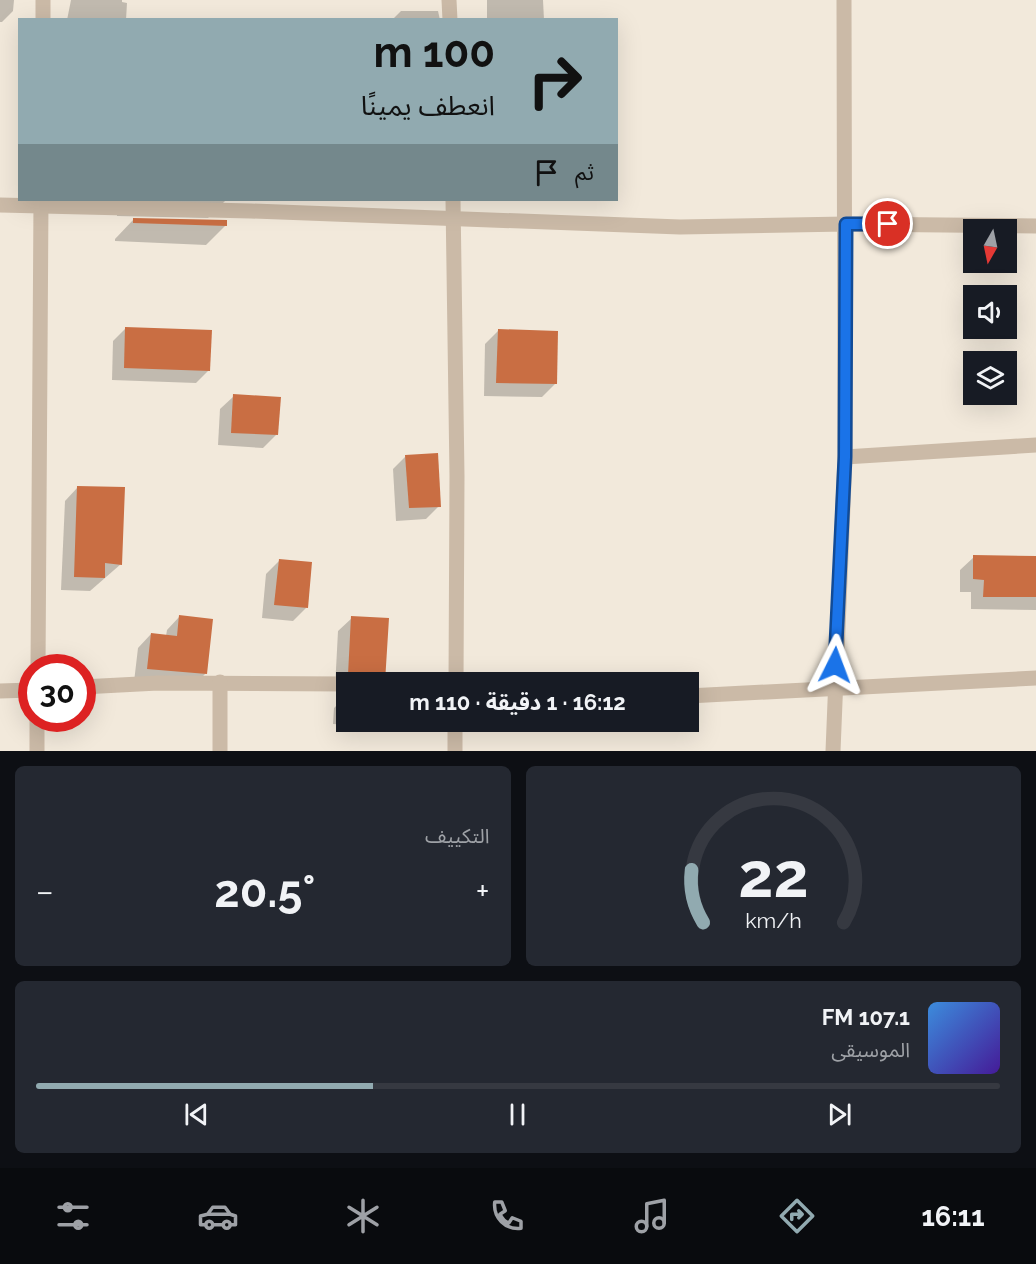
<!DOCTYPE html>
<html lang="ar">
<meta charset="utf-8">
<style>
:root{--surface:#171b24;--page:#242831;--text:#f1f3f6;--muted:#9ea1a6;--line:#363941;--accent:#91aab0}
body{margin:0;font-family:Raleway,"Noto Sans Arabic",sans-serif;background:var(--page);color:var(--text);direction:rtl;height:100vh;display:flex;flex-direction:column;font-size:22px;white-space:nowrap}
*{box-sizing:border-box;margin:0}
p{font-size:20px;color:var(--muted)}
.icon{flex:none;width:33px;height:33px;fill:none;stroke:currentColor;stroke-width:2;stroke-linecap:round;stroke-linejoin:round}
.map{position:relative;height:751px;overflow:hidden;direction:ltr}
.panel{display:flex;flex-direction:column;gap:15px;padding:15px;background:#0d0f14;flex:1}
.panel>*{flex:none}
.banner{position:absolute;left:18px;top:18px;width:600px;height:183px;border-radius:0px;box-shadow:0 6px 24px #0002;direction:rtl;background:#91aab0;color:#111;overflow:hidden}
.needle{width:39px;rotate:189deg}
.controls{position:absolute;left:963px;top:219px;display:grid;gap:12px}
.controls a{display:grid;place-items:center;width:54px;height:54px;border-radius:0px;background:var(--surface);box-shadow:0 6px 24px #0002;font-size:30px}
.speed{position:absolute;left:18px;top:654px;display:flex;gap:12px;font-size:30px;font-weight:700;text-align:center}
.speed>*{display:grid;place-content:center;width:78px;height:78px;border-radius:50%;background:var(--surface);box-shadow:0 6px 24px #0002;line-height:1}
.speed .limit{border:9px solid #d22;background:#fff;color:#111}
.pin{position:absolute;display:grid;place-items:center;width:51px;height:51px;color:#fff;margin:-26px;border:3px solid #fff;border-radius:50%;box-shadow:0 2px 6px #0007}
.me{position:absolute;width:66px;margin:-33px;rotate:3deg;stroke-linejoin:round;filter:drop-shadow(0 0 4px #0008)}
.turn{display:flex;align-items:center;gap:21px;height:126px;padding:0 24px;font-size:27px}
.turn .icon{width:78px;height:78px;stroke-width:2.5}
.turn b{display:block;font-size:42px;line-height:51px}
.then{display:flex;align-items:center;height:57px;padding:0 24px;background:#0003;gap:12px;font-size:22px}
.big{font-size:45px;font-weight:700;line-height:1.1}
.panel .card{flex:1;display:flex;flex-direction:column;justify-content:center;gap:9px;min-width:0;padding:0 21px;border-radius:9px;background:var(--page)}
.panel .dial{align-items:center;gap:0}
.dial svg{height:156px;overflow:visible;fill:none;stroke:var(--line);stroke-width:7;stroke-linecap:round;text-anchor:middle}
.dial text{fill:var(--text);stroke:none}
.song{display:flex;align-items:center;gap:18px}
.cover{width:72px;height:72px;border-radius:9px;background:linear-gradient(135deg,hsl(210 70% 55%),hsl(260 70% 35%))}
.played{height:6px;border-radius:3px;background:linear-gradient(90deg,var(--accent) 35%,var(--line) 35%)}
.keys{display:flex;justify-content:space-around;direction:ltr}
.heat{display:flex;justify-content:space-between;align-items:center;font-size:33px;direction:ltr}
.panel .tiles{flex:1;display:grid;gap:15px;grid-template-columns:1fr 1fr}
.card:last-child{grid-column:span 2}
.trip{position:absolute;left:336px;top:672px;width:363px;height:60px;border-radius:0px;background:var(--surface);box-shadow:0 6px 24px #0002;font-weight:700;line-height:60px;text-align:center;direction:rtl}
.tab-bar{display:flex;height:96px;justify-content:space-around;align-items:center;background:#090b0e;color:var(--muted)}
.tab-bar .icon{width:42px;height:42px}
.tab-bar .on{color:var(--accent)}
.tab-bar b{font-size:27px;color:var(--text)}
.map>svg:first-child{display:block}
.shadow{fill:#0003}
.building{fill:#c96e43}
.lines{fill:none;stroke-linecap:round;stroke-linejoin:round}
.minor{stroke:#cbbaa7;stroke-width:15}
.route-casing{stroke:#114b97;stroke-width:15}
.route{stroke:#1a73e8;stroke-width:10}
</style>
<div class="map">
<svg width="1036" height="751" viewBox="0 0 1036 751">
<rect width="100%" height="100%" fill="#f2e9db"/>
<g class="shadow">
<path d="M 0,0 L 14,0 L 13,11 L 2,22 L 0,22 Z"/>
<path d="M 71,0 L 122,0 L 122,2 L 127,3 L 126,20 L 67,20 Z"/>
<path d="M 487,0 L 543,0 L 544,20 L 487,20 Z"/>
<path d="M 401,11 L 438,11 L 440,20 L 392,20 Z"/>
<path d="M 117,200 L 226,200 L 208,218 L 117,216 Z"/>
<path d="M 134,219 L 226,225 L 206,245 L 115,241 L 115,239 Z"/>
<path d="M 125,329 L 209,370 L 196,383 L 112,380 L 113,341 Z"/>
<path d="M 498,331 L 555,384 L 542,397 L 484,396 L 485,344 Z"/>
<path d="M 234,396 L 276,435 L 263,448 L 218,445 L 220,409 Z"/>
<path d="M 406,456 L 439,506 L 426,519 L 396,521 L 393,469 Z"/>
<path d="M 78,487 L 121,564 L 90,591 L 61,590 L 65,501 Z"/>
<path d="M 974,557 L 1036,557 L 1036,610 L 971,609 L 971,592 L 960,592 L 960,570 Z"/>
<path d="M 279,561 L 306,608 L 293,621 L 262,618 L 266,574 Z"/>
<path d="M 180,616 L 206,673 L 193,686 L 134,682 L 138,648 L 151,634 L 166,636 L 167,630 Z"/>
<path d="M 352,618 L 387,620 L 384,682 L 346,682 L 346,722 L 374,722 L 369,726 L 333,724 L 334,708 L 343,699 L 341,692 L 335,688 L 338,631 Z"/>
</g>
<g class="building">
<path d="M 133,218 L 227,220 L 227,226 L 133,223 Z"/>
<path d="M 125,327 L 212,330 L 210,371 L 124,368 Z"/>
<path d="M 498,329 L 558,331 L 557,384 L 496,383 Z"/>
<path d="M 233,394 L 281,397 L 278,435 L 231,433 Z"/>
<path d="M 438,453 L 441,507 L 409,508 L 405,455 Z"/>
<path d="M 77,486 L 125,487 L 122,565 L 105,563 L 105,578 L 74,577 Z"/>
<path d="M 973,555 L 1036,556 L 1036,597 L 983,597 L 984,580 L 973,579 Z"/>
<path d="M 279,559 L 312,562 L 308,608 L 274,605 Z"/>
<path d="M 179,615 L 213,619 L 207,674 L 147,669 L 151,633 L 177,636 Z"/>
<path d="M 351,616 L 389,618 L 385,682 L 355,682 L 354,679 L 348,675 Z"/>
</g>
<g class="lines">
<g class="minor">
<path d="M 449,0 L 450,20"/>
<path d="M 43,20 L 43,0"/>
<path d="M 453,200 L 457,476 L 456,682"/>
<path d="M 0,205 L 251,211 L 680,227 L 846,224 L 1036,226"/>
<path d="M 845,457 L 1036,445"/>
<path d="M 38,668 L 41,200"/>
<path d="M 82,687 L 158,683 L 346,684"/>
<path d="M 0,691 L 32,690"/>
<path d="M 688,696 L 1036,678"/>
<path d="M 37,751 L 37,718"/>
<path d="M 220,751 L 220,682"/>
<path d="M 455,751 L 455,722"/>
<path d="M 833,751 L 845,457 L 844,0"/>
</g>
</g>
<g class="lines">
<g class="route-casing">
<path id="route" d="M 835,665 L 845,457 L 846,224 L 888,224"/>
</g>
<use href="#route" class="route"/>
</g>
</svg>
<div class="controls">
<a><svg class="needle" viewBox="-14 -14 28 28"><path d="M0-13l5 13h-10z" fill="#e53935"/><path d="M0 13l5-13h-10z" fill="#9ea1a6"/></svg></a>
<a><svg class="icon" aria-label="sound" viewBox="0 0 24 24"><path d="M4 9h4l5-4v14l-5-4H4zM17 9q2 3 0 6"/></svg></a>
<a><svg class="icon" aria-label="layers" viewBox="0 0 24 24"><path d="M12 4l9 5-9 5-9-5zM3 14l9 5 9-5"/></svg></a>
</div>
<div class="speed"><div class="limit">30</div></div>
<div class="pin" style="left:888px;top:224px;background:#d93025"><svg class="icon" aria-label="arrive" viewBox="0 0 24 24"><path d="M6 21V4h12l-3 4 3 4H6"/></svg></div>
<svg class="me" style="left:835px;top:665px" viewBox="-20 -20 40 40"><path d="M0-17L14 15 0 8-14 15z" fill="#1a73e8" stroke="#fff" stroke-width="4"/></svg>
<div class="trip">16:12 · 1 دقيقة · 110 m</div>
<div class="banner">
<div class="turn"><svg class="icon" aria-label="right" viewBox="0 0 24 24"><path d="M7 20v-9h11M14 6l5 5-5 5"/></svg><div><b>100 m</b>انعطف يمينًا</div></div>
<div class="then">ثم<svg class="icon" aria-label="arrive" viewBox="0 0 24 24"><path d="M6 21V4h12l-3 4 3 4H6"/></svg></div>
</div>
</div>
<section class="panel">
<div class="tiles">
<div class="card dial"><svg viewBox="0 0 100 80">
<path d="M14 69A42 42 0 1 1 86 69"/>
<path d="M14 69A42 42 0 0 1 8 42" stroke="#91aab0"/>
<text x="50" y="56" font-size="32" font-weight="700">22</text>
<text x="50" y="72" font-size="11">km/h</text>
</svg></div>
<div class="card"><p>التكييف</p>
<div class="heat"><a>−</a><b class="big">20.5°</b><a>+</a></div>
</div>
<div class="card">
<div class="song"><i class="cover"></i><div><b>107.1 FM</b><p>الموسيقى</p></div></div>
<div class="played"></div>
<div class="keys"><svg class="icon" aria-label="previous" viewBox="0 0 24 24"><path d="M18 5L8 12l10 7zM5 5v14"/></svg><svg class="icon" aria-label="pause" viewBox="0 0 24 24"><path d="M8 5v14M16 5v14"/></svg><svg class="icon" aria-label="next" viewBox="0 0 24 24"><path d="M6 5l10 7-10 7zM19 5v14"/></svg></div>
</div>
</div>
</section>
<nav class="tab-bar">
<b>16:11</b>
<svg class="icon on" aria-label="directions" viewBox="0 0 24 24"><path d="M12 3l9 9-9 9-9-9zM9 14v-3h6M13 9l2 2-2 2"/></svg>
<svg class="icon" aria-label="music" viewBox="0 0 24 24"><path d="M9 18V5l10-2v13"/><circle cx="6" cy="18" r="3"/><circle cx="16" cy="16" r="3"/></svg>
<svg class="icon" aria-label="phone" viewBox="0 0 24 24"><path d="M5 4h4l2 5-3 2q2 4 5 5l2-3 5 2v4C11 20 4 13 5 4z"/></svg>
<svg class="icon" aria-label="climate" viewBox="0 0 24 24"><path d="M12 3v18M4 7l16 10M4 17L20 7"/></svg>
<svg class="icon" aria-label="car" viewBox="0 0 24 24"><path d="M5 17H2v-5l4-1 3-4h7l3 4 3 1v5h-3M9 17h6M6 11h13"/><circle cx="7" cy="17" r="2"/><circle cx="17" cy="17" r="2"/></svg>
<svg class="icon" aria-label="filters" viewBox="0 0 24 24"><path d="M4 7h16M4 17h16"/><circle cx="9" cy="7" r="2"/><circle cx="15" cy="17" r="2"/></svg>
</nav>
